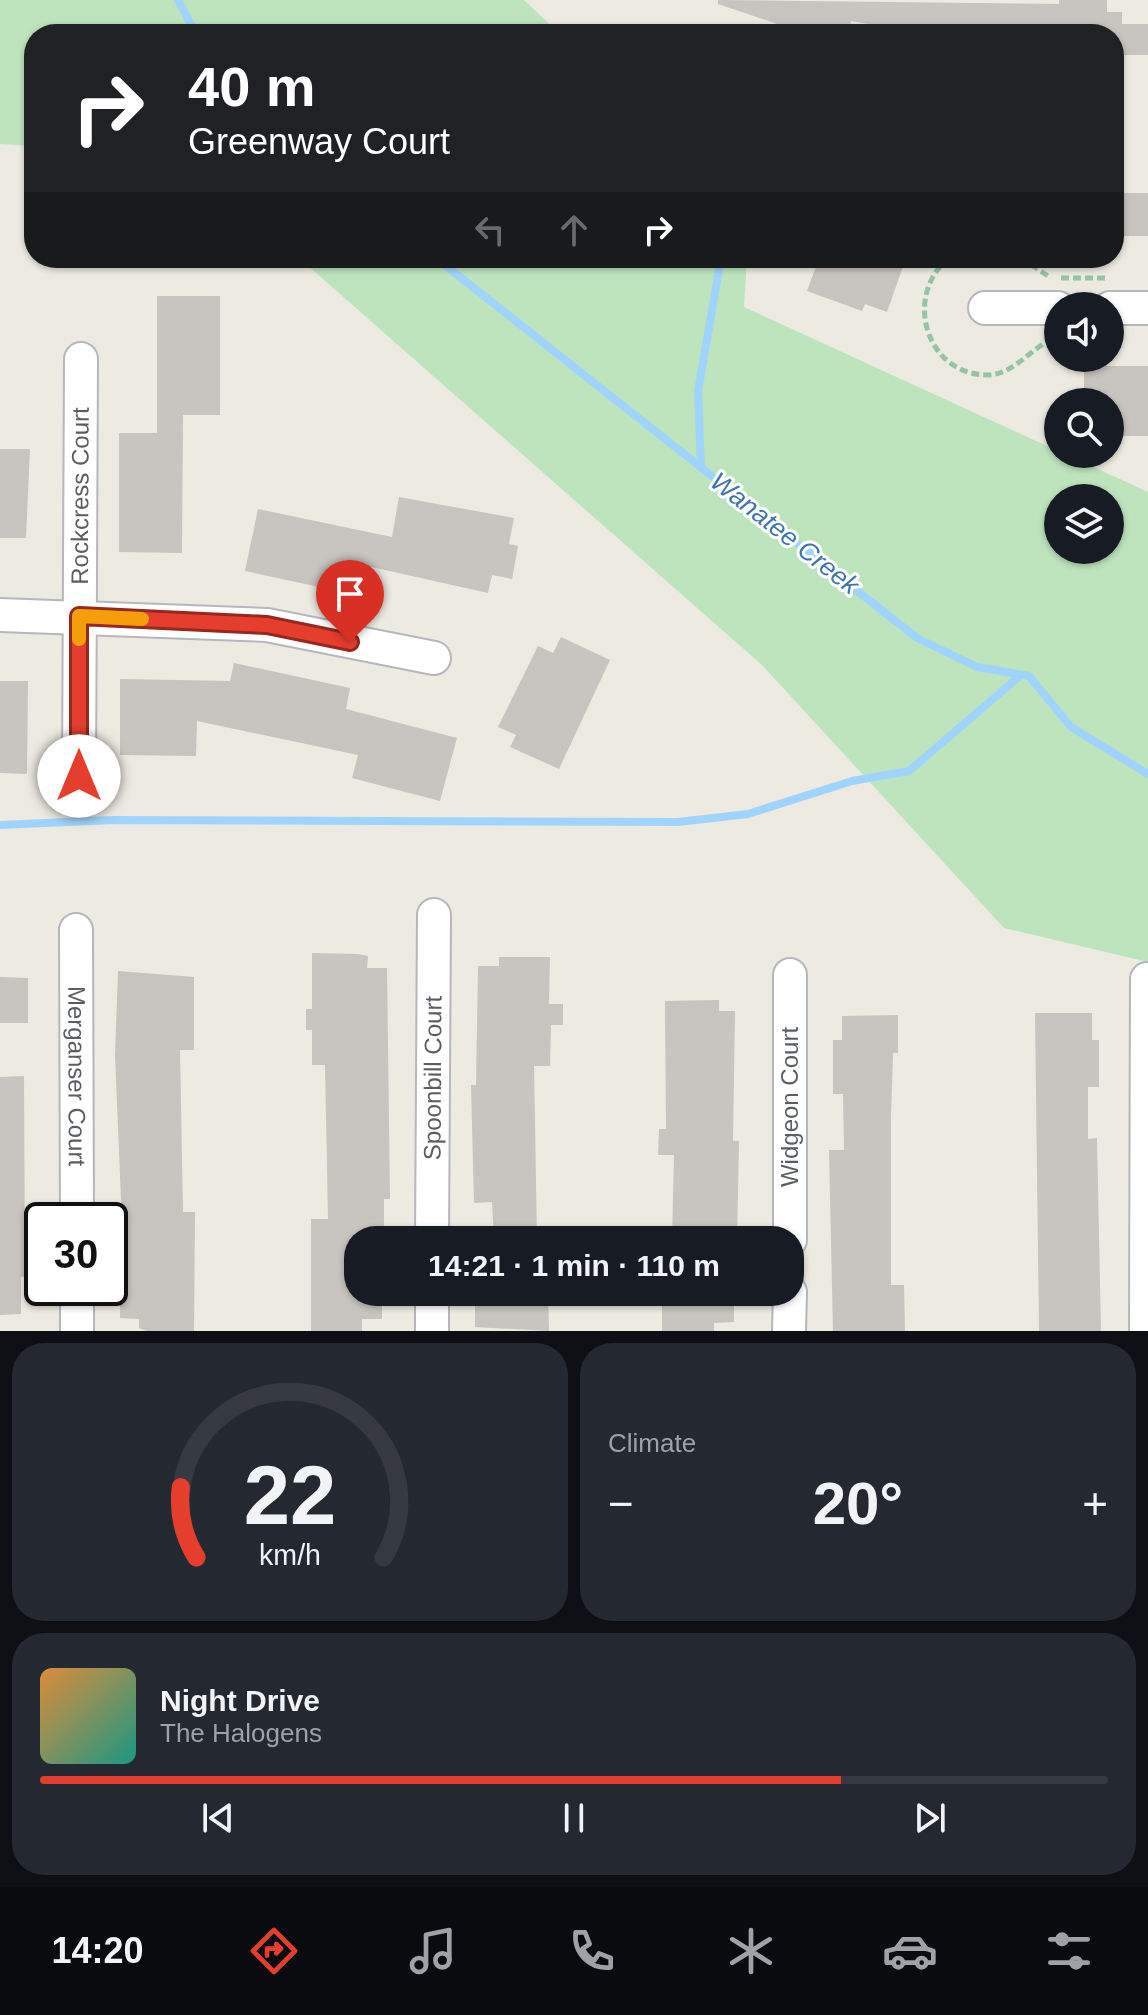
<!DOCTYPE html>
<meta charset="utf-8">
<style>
:root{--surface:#171b24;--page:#242831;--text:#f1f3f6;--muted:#9ea1a6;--line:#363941;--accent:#e53e2f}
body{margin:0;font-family:Helvetica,sans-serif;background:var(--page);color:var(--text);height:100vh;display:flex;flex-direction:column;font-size:30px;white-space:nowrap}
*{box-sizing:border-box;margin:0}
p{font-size:26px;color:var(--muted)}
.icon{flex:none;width:44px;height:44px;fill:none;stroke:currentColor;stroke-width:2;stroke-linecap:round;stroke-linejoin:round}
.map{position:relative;height:1331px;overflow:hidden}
.details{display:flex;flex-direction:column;gap:12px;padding:12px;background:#0d0f14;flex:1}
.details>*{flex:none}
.guide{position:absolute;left:24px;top:24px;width:1100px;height:244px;border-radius:32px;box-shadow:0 2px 6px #0004;background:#202124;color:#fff;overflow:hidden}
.controls{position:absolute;left:1044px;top:292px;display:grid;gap:16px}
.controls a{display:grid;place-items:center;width:80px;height:80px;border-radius:50%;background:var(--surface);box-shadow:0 2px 6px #0004;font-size:40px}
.speed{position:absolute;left:24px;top:1202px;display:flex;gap:16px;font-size:40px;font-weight:700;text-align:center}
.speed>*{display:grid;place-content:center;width:104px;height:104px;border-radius:50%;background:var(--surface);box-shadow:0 2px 6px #0004;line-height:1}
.speed .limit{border:4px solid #111;border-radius:12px;background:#fff;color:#111}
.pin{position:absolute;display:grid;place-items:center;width:68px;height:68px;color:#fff;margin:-82px -34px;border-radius:50% 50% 50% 0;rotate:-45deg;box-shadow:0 0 8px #0007}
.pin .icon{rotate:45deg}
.me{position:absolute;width:88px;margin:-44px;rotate:0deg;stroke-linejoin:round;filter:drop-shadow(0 0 6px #0008)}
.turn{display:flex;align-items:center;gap:28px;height:168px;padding:0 32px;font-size:36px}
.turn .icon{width:104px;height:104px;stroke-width:2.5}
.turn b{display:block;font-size:56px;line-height:68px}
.lanes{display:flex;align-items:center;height:76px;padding:0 32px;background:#0003;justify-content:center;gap:40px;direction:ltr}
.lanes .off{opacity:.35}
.big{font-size:60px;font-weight:800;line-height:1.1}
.details .card{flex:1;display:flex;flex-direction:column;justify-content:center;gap:12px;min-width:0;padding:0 28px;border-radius:32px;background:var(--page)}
.details .dial{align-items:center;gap:0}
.dial svg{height:208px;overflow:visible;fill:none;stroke:var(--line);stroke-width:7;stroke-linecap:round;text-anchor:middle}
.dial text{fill:var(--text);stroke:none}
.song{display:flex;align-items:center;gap:24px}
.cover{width:96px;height:96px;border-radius:12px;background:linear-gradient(135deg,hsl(30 70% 55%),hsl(170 70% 35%))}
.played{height:8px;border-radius:4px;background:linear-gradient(90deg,var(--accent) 75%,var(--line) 75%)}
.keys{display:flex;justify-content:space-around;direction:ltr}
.heat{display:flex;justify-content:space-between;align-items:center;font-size:44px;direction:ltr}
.details .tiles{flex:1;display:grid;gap:12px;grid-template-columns:1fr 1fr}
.card:last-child{grid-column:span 2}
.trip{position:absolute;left:344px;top:1226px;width:460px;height:80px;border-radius:32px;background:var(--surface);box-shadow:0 2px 6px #0004;font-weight:800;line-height:80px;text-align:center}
.tabs{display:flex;height:128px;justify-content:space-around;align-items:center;background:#090b0e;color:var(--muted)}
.tabs .icon{width:56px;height:56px}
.tabs .current{color:var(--accent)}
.tabs b{font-size:36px;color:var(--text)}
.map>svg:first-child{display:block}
.green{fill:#bee4be;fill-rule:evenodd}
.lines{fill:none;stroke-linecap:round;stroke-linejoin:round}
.stream{stroke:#a1d4fd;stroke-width:8}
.building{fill:#c8c4bf}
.minor-casing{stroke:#b4b7bc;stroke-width:36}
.path{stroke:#97c4a4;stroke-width:5;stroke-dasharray:8 4;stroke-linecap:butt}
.minor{stroke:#fff;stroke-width:32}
.route-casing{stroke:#95281f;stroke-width:20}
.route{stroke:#e53e2f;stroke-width:14}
.slow{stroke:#f59e0b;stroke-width:14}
.labels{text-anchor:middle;stroke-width:6;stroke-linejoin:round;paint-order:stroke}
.street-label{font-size:24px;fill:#5a5d62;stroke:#fff}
.water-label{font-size:26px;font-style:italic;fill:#3f74ae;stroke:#fff}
</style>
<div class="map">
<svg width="1148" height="1331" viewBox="0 0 1148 1331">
<rect width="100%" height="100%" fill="#eceae1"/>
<g class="green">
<path d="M 0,0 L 524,0 L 560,34 L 34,34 L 34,146 L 0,144 Z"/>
<path d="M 299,258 L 747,258 L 744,307 L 1058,451 L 1058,454 L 1065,454 L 1148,492 L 1148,962 L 1004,928 L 762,665 ZM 1058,498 L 1110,498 L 1110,550 L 1058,550 Z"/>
</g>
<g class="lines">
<g class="stream">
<path d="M 178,0 L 196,34"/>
<path d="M 436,258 L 917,638 L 977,667 L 1029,676 L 1071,727 L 1148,774"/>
<path d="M 701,467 L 698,391 L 721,258"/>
<path d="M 0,825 L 113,820 L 678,822 L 748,814 L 852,781 L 909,771 L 1021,675"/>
</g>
</g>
<g class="building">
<path d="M 718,0 L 1059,4 L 1059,0 L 1107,0 L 1107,12 L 1122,12 L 1122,24 L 1148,24 L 1148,55 L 1114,55 L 1114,34 L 1008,34 L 1008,29 L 948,29 L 937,30 L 937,34 L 886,34 L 886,27 L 851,21 L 848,34 L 788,34 L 789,28 L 718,4 Z"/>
<rect x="1114" y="193" width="34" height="43"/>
<path d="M 819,258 L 906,258 L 887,312 L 865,304 L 862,311 L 807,291 Z"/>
<path d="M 157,296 L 220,296 L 220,415 L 183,415 L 182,553 L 119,552 L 119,433 L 157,433 Z"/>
<path d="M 1084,366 L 1148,366 L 1148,436 L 1110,436 L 1110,402 L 1084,402 Z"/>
<path d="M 0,449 L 30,449 L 26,538 L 0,538 Z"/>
<path d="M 399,497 L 514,518 L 509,544 L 518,546 L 512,579 L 492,575 L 488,593 L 367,566 L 361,596 L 245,571 L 258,509 L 392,537 Z"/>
<path d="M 561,637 L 610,660 L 559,769 L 510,747 L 516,735 L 498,727 L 538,646 L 553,653 Z"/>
<path d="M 234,663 L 350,688 L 346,709 L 457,738 L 440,801 L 352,778 L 358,755 L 197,721 L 196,756 L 120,755 L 120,679 L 230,681 Z"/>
<path d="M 0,681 L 28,681 L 27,774 L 0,773 Z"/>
<path d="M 312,953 L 358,954 L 368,956 L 367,968 L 387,968 L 390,1199 L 384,1199 L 384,1240 L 358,1240 L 358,1294 L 382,1294 L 382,1319 L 362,1319 L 362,1331 L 311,1331 L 311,1219 L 328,1219 L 325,1065 L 312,1065 L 312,1030 L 306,1030 L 306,1009 L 312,1009 Z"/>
<path d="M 499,957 L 550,957 L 549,1004 L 563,1004 L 563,1025 L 551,1025 L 550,1066 L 534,1066 L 537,1240 L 494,1240 L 492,1202 L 474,1203 L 471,1085 L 476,1085 L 478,966 L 499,966 Z"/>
<path d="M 118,971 L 194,977 L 194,1050 L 180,1050 L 183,1212 L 195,1212 L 194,1331 L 146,1331 L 139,1328 L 139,1319 L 120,1318 L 122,1223 L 115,1055 Z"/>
<path d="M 0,977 L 28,978 L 28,1023 L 0,1023 Z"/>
<path d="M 719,1000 L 719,1011 L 735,1011 L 733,1141 L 739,1141 L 737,1240 L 672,1240 L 674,1155 L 658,1155 L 659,1129 L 666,1129 L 665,1001 Z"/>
<path d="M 1035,1013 L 1092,1013 L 1092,1040 L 1099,1040 L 1099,1087 L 1088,1087 L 1088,1139 L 1097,1138 L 1101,1331 L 1039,1331 Z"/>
<path d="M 898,1015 L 898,1053 L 893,1053 L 891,1117 L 891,1285 L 904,1285 L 905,1331 L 833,1331 L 829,1150 L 844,1150 L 843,1094 L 833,1094 L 833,1040 L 842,1040 L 842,1016 Z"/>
<path d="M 24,1076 L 25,1277 L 21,1277 L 21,1314 L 0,1315 L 0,1077 Z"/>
<path d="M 475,1292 L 548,1292 L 549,1331 L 475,1327 Z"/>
<path d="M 662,1292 L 734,1292 L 734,1322 L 714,1323 L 714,1331 L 662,1331 Z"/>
</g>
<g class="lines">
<g class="minor-casing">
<g id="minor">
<path d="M 985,308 L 1058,308"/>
<path d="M 1110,308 L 1148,308"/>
<path d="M 0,615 L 267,625 L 434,658"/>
<path id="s1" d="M 79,776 L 81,359"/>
<path id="s2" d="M 76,930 L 77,1220"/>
<path id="s3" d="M 432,1240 L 434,915"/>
<path d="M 790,1240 L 790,975"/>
<path d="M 77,1288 L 77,1331"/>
<path d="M 432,1331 L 432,1292"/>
<path d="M 789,1331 L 790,1292"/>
<path d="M 1146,1331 L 1147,979"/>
</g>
</g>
<g class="path">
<path d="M 949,258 C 903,295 925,375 988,375 C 1017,374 1032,344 1058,338"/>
<path d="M 1021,258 L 1051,278"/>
<path d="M 1061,278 L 1107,278"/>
</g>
<use href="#minor" class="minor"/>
</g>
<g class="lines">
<g class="route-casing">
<path id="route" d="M 79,776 L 79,616 L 267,625 L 350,642"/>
</g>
<use href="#route" class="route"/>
<path class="slow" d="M 79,639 L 79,616 L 142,619"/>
</g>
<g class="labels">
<g class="street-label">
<text dy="8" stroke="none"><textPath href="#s1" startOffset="280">Rockcress Court</textPath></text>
<text dy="8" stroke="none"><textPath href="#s2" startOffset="146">Merganser Court</textPath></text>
<text dy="8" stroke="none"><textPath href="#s3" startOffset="162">Spoonbill Court</textPath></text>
<text transform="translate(790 1107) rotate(-90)" y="8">Widgeon Court</text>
</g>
<g class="water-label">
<text transform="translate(785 533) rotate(38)" y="9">Wanatee Creek</text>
</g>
</g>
</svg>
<div class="controls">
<a><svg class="icon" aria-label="sound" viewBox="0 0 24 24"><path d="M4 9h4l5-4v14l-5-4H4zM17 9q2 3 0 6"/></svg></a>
<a><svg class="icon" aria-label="search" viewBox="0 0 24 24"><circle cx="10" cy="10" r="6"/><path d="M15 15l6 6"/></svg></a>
<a><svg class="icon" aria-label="layers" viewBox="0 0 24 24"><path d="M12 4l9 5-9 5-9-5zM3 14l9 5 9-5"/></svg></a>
</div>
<div class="speed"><div class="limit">30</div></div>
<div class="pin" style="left:350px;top:642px;background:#d93025"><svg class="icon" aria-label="arrive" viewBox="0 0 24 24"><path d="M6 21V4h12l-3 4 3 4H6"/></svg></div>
<svg class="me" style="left:79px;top:776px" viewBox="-20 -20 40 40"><circle r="19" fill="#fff"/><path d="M0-13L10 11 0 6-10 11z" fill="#e53e2f"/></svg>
<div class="trip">14:21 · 1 min · 110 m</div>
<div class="guide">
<div class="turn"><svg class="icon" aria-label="right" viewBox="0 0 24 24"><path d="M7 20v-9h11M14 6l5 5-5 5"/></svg><div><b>40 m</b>Greenway Court</div></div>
<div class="lanes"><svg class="icon off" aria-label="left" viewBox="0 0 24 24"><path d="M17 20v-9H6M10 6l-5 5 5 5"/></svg><svg class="icon off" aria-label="ahead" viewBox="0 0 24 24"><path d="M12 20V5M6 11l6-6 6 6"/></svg><svg class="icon" aria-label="right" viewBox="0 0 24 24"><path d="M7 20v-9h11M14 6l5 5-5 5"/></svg></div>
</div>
</div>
<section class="details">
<div class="tiles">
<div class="card dial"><svg viewBox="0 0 100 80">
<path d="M14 69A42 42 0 1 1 86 69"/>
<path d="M14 69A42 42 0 0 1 8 42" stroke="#e53e2f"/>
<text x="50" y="56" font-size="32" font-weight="700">22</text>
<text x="50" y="72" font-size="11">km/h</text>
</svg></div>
<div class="card"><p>Climate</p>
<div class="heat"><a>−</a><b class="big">20°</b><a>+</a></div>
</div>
<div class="card">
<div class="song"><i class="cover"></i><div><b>Night Drive</b><p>The Halogens</p></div></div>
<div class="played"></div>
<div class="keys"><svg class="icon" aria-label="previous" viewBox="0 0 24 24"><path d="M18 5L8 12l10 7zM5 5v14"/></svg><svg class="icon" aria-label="pause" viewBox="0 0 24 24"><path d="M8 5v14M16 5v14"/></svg><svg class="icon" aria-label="next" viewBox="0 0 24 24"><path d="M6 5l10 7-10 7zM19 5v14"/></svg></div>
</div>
</div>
</section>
<nav class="tabs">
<b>14:20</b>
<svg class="icon current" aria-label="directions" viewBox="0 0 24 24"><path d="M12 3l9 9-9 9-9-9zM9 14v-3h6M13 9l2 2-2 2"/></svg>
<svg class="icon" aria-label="music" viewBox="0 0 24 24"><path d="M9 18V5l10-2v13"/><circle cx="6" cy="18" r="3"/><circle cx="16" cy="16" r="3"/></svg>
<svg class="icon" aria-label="phone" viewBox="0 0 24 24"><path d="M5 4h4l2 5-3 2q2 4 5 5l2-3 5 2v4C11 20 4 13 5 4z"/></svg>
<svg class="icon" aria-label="climate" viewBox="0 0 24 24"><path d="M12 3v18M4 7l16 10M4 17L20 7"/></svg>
<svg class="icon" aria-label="car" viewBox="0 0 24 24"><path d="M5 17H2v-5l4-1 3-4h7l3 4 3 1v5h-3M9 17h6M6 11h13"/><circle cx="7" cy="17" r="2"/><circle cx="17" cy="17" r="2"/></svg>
<svg class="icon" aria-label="filters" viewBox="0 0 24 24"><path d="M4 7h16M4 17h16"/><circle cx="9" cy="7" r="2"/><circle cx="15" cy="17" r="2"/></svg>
</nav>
